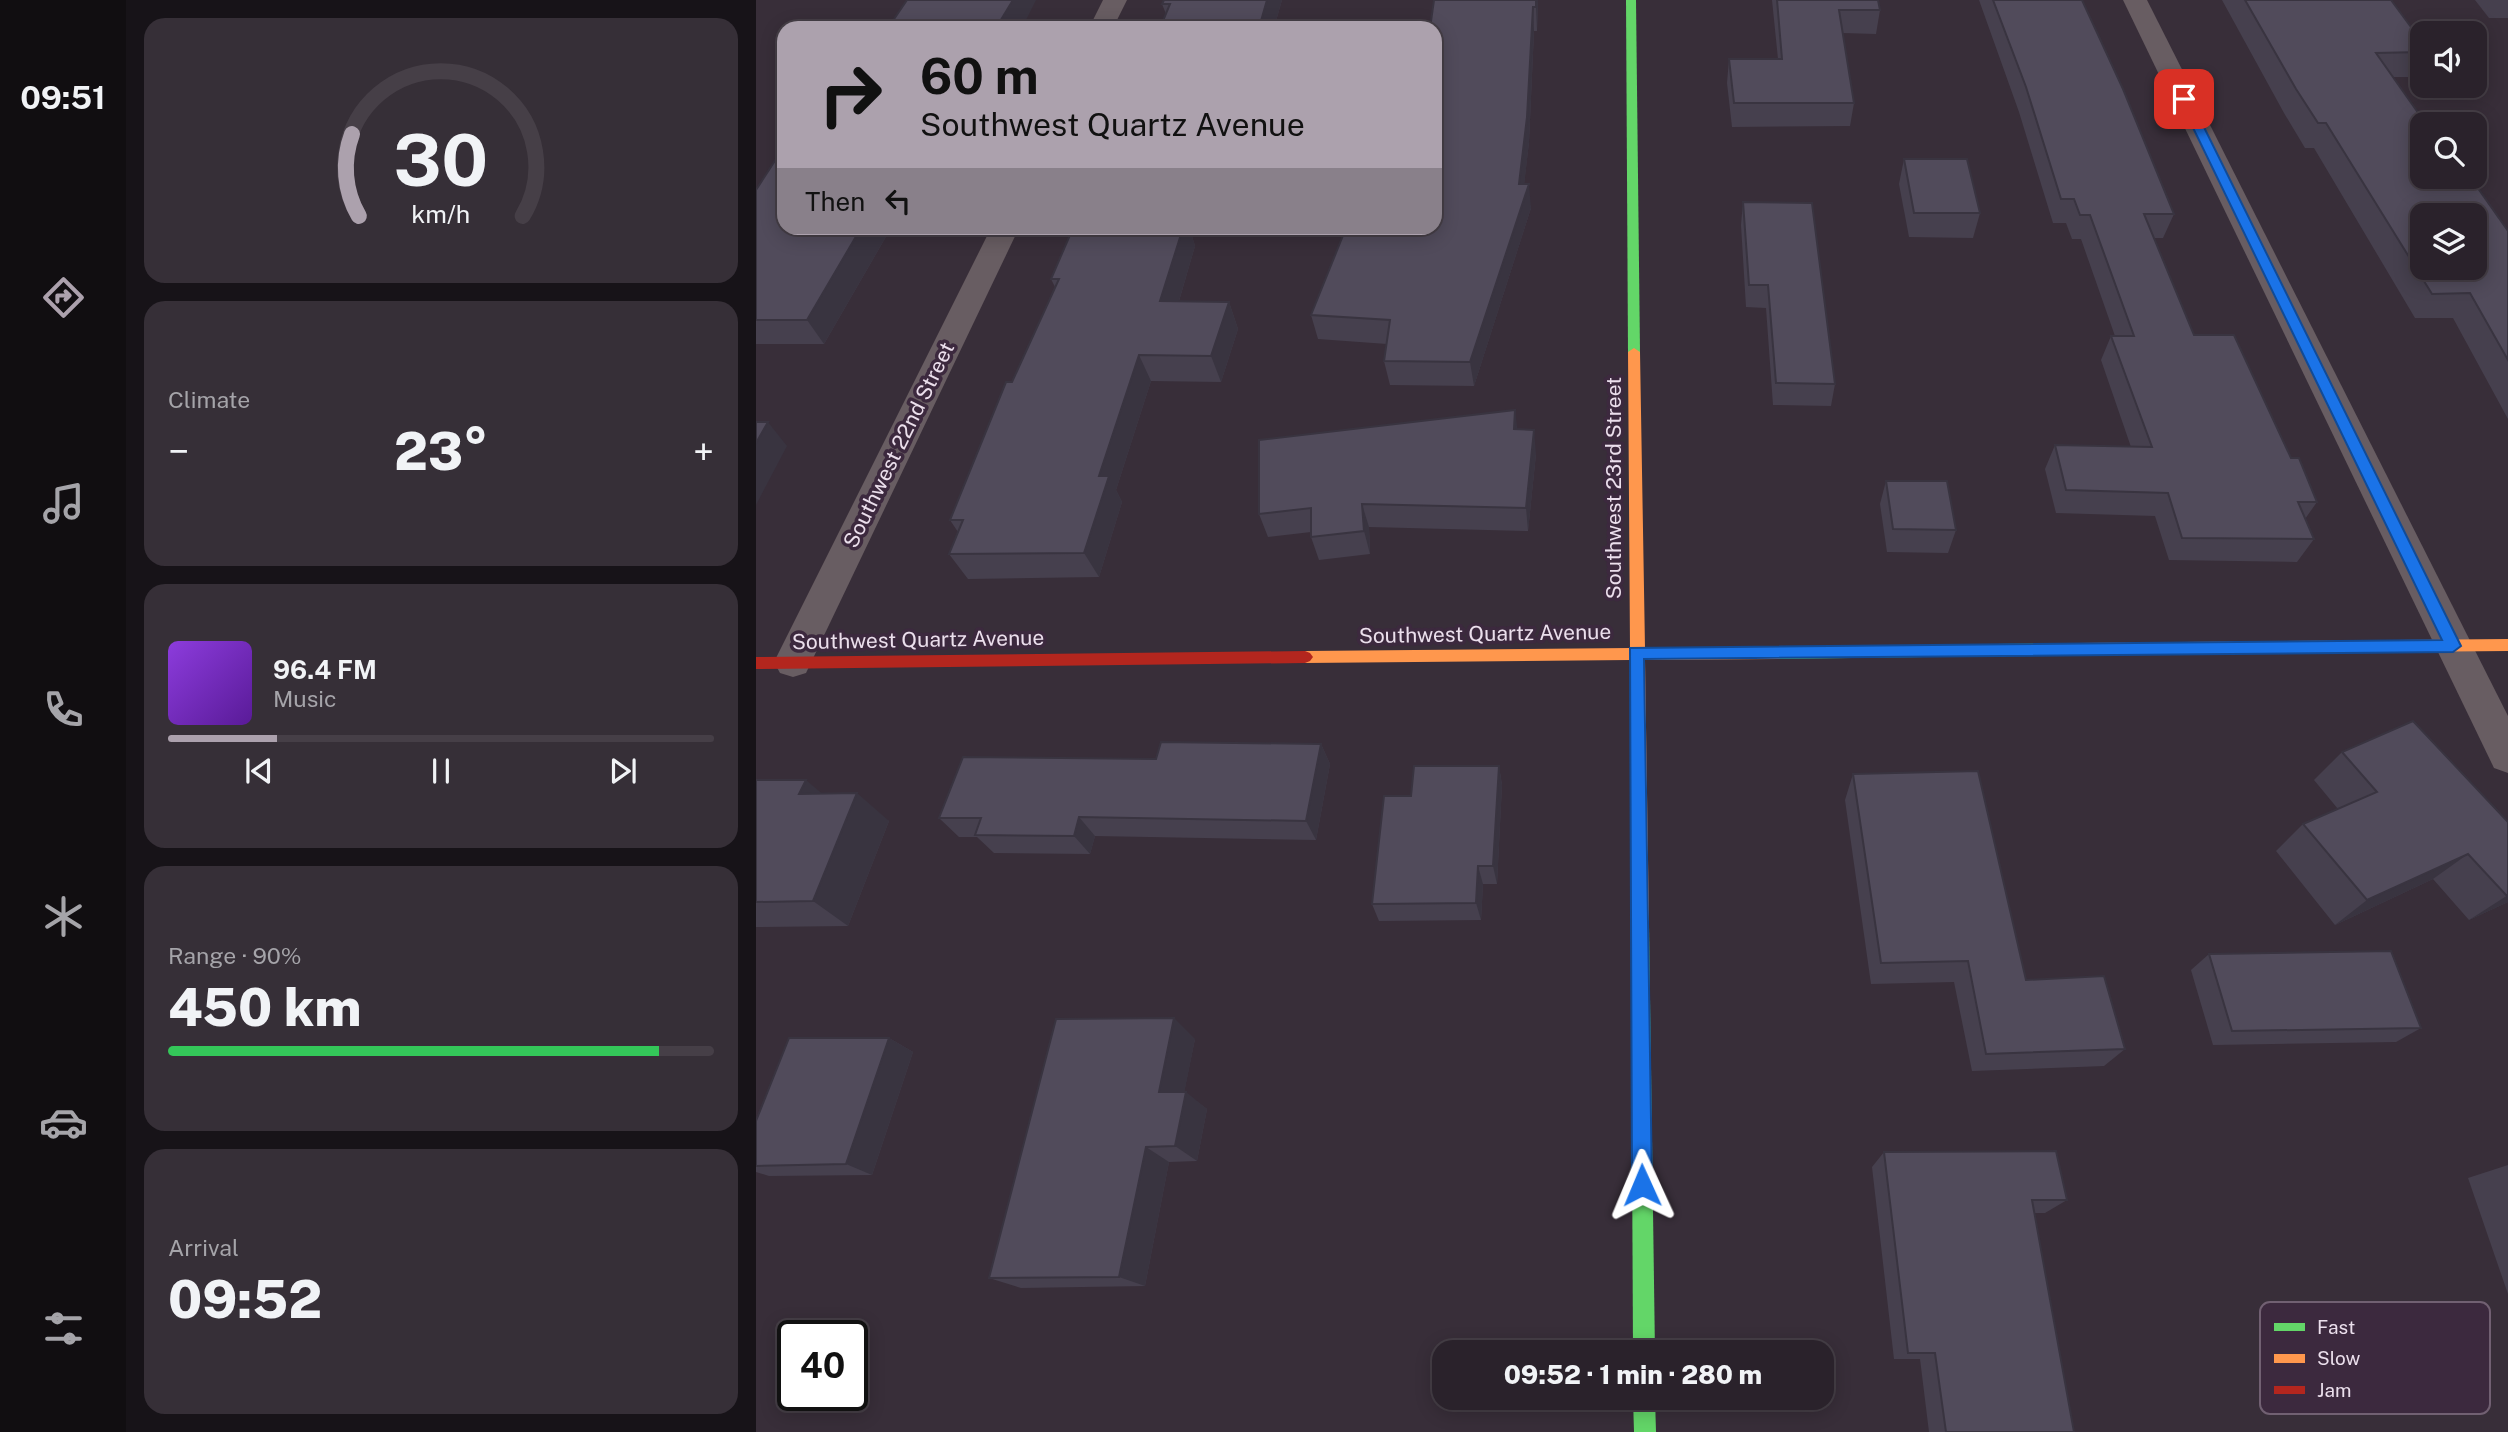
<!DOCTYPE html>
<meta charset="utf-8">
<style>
:root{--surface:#2a222b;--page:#362f37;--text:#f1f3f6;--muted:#a5a4a9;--line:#463f47;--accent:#aca1ad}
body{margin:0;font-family:"Public Sans",sans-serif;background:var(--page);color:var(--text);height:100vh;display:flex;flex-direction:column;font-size:26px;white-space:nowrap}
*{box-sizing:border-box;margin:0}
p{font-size:23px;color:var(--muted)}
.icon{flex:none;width:38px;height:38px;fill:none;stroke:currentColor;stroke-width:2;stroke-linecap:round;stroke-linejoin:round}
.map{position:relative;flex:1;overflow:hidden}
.details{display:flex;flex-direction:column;gap:18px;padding:18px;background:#171318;width:630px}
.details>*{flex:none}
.banner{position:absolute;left:21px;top:21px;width:665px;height:214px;border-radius:21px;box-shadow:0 4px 18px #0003,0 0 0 2px var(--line);background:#aca1ad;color:#111;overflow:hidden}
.tools{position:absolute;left:1654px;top:21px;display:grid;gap:14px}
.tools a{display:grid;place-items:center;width:77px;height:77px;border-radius:14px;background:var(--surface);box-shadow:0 4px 18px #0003,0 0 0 2px var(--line);font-size:35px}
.speed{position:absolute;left:21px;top:1320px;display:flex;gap:14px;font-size:35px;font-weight:700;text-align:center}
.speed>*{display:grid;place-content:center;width:91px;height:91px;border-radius:50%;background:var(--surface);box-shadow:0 4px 18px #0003,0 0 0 2px var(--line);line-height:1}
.speed .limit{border:4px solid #111;border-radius:10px;background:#fff;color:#111}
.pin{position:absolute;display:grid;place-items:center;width:60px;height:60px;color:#fff;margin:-30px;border-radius:14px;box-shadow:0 4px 10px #0006}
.me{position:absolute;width:77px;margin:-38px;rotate:359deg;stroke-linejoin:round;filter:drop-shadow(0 0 5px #0008)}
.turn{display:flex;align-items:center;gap:24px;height:147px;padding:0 28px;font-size:32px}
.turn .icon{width:91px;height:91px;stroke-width:2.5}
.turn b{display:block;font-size:49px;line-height:60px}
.then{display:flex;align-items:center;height:66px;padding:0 28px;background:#0003;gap:14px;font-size:26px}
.big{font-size:52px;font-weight:800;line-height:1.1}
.details .card{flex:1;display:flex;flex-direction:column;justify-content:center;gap:10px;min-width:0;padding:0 24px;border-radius:21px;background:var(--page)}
.details .dial{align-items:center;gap:0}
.dial svg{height:182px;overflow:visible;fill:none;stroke:var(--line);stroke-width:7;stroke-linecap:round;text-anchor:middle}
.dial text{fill:var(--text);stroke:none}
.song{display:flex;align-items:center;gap:21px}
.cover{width:84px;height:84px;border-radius:10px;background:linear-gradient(135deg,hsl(270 70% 55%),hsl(270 70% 35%))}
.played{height:7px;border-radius:4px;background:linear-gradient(90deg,var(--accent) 20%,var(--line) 20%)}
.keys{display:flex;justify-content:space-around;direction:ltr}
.heat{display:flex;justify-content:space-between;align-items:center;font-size:38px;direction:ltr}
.charge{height:10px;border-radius:5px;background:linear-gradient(90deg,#34c759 90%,var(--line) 0)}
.trip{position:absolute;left:676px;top:1340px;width:402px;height:70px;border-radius:21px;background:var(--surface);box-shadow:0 4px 18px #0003,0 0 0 2px var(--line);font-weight:800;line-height:70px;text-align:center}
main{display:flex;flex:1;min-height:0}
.tab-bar{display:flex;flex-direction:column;width:126px;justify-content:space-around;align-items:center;background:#110e11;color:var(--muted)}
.tab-bar .icon{width:49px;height:49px}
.tab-bar .selected{color:var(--accent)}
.tab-bar b{font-size:32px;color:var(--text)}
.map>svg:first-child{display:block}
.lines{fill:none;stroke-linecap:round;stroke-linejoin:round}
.street{fill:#685d62;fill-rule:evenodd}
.fast{fill:#63d668;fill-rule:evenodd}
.slow{fill:#ff974d;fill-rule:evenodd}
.jam{fill:#b3261e;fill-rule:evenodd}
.wall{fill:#46404e}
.shaded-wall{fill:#393440}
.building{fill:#514b5b;stroke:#393440;stroke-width:2;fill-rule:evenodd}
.route{fill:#1a73e8;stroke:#114b97;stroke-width:2}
.labels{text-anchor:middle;stroke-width:7;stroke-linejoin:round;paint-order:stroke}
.street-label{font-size:21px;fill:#ebdfec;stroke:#3c293e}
.key{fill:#3c293e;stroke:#716072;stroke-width:2}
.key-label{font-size:19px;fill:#ebdfec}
</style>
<main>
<nav class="tab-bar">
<b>09:51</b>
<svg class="icon selected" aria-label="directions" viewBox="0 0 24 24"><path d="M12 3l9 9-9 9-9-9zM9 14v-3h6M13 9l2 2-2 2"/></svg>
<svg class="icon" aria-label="music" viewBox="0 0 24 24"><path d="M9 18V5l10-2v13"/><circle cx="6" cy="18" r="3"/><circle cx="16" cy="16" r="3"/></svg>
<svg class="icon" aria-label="phone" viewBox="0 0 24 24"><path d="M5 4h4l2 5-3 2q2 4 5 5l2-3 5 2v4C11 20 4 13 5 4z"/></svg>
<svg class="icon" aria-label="climate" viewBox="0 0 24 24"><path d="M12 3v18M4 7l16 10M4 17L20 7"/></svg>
<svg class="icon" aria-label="car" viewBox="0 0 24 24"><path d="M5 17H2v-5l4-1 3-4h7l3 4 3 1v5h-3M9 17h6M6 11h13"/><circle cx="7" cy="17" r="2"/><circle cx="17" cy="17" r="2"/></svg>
<svg class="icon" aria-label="filters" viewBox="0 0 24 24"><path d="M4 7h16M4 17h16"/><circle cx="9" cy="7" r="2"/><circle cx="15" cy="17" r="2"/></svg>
</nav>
<section class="details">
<div class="card dial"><svg viewBox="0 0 100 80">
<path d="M14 69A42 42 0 1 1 86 69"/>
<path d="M14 69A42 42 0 0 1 11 33" stroke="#aca1ad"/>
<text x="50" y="56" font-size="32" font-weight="700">30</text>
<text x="50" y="72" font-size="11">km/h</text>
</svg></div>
<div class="card"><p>Climate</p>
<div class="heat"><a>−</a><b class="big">23°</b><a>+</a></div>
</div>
<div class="card">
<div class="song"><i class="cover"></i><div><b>96.4 FM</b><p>Music</p></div></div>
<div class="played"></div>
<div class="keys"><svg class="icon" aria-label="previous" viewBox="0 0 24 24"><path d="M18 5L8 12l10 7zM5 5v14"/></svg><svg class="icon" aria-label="pause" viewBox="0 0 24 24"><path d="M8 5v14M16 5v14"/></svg><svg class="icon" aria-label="next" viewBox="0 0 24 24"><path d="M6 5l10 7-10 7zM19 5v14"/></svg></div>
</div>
<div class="card"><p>Range · 90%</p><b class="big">450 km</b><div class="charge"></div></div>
<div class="card"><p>Arrival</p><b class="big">09:52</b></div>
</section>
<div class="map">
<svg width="1752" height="1432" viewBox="0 0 1752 1432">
<rect width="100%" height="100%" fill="#382e39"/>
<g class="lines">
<g class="street">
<path d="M 347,0 L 371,0 L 357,28 L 333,28 Z"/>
<path d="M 1367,0 L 1391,0 L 1752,716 L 1752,773 L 1738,768 Z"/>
<path d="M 235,228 L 263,228 L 50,673 L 37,677 L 24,673 L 18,662 Z"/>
</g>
<g class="fast">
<path d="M 870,0 L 880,0 L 884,352 L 878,356 L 872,352 Z"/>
<path d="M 1324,643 L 1329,645 L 1332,649 L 1329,653 L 1324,655 L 1022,659 L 1017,657 L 1014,653 L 1017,649 L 1022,647 Z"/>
<path d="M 884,918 L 890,920 L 893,926 L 899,1353 L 877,1353 L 875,926 L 878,920 Z"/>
<path d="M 877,1398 L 899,1398 L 900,1432 L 878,1432 Z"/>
</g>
<g class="slow">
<path d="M 878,348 L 884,352 L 889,648 L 1022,647 L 1027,649 L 1030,653 L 1027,657 L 1022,659 L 889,660 L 893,926 L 890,932 L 884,934 L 878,932 L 875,926 L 874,660 L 549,663 L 544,661 L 541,657 L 544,653 L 549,651 L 874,648 L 872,352 Z"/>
<path d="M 1752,639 L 1752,651 L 1324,655 L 1319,653 L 1316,649 L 1319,645 L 1324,643 Z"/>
</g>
<path class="jam" d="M 549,651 L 554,653 L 557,657 L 554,661 L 549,663 L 0,669 L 0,657 Z"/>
</g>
<g class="wall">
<path d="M 408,0 L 526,0 L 518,28 L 404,28 L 410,14 L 406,4 Z"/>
<path d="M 678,0 L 782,0 L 781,31 L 778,31 L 773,142 L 768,184 L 775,208 L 718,386 L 634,385 L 628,361 L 631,344 L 562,339 L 555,315 L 679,228 Z"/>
<path d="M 1016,0 L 1122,0 L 1124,10 L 1120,34 L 1087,33 L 1098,103 L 1094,126 L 976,127 L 971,83 L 973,59 L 1022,59 Z"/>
<path d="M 1223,0 L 1326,0 L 1418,214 L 1407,238 L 1398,238 L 1438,335 L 1535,458 L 1561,502 L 1549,519 L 1558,539 L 1541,562 L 1413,560 L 1399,516 L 1300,513 L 1289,469 L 1299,445 L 1375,447 L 1345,360 L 1355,336 L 1359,336 L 1325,239 L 1316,239 L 1310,223 L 1297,223 L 1263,112 Z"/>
<path d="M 1466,0 L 1635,0 L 1666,42 L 1666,65 L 1660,77 L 1637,77 L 1666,124 L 1752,231 L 1752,419 L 1697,318 L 1659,318 L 1558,148 L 1549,148 L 1528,113 Z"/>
<path d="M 1719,0 L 1752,0 L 1752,18 L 1733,18 Z"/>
<path d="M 1148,159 L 1224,213 L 1217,238 L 1153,237 L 1143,184 Z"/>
<path d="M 0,190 L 28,228 L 135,228 L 68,344 L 0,344 Z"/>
<path d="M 987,202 L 1079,384 L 1075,406 L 1017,405 L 1010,308 L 990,307 L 985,225 Z"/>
<path d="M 317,228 L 439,228 L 436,236 L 439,246 L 423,301 L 473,302 L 482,329 L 465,382 L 395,381 L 360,490 L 366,502 L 343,577 L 212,579 L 193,554 L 202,532 L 194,520 L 299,287 L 295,279 Z"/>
<path d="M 762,429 L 780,454 L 772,531 L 613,527 L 614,554 L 563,560 L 555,537 L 555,532 L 512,537 L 503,514 Z"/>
<path d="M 1130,481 L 1200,530 L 1192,553 L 1131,552 L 1124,504 Z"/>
<path d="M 565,744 L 574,764 L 560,840 L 339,836 L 334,854 L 238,853 L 221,837 L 203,837 L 183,818 L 400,759 Z"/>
<path d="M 1586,752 L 1752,822 L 1752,902 L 1713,920 L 1677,879 L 1579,925 L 1520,851 L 1547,824 L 1582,809 L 1558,780 Z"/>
<path d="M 743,766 L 746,785 L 741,884 L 727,884 L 725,920 L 623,921 L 616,904 L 655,796 Z"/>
<path d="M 1097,774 L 1270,980 L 1369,1049 L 1348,1066 L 1216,1071 L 1198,982 L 1115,984 L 1089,800 Z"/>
<path d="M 0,780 L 67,794 L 133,821 L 92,926 L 0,927 Z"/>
<path d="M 1453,954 L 1665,1028 L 1640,1042 L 1457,1045 L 1435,970 Z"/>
<path d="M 133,1038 L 157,1052 L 116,1175 L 13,1176 L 0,1172 L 0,1121 Z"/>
<path d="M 439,1039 L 428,1092 L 451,1109 L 441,1161 L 413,1162 L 389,1286 L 265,1288 L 233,1278 Z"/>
<path d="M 1128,1152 L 1311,1200 L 1289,1213 L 1278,1213 L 1318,1432 L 1173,1432 L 1164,1359 L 1138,1359 L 1116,1167 Z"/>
<path d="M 1752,1165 L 1752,1294 L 1712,1178 Z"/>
</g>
<g class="shaded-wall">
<path d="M 257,0 L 280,0 L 266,28 L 240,28 Z"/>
<path d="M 511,0 L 526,0 L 518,28 L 503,28 Z"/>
<path d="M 780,0 L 782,0 L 781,31 L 780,7 Z"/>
<path d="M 777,7 L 778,31 L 773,142 L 766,204 L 773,184 L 775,208 L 718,386 L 714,362 L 763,184 Z"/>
<path d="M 105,228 L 135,228 L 68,344 L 51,320 Z"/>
<path d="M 425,228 L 439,228 L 436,236 L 439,246 L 415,328 L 404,301 Z"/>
<path d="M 473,302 L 482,329 L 465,382 L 455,356 Z"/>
<path d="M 383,355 L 395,381 L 360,490 L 366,502 L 343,577 L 328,553 L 343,476 Z"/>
<path d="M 759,410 L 762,434 L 758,429 Z"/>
<path d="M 12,422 L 31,446 L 0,505 L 0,443 Z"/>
<path d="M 778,430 L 780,454 L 772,531 L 770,508 Z"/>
<path d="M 606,504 L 613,527 L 614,554 L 608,531 Z"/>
<path d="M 565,744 L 574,764 L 560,840 L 550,821 Z"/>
<path d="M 743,766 L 746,785 L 741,884 L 737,866 Z"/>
<path d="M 50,780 L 83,808 L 43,794 Z"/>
<path d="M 101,793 L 133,821 L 92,926 L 57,901 Z"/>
<path d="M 323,817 L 339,836 L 334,854 L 318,836 Z"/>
<path d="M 1712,854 L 1677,879 L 1579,925 L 1611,900 Z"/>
<path d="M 722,866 L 727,884 L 725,920 L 720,903 Z"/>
<path d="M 1752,895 L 1752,902 L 1713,920 Z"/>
<path d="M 418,1018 L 439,1039 L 425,1109 L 403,1092 Z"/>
<path d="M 133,1038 L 157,1052 L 116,1175 L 90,1164 Z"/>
<path d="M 430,1092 L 451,1109 L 441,1161 L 419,1146 Z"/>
<path d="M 390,1147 L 413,1162 L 389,1286 L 363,1277 Z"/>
</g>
<g class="building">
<path d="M 151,0 L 257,0 L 240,28 L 132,28 Z"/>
<path d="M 408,0 L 511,0 L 503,28 L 404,28 L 414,4 L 406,4 Z"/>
<path d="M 678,0 L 780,0 L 780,7 L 777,7 L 771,117 L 763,184 L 773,184 L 714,362 L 628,361 L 634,320 L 555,315 L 590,228 L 679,228 L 679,28 L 674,28 Z"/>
<path d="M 1021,0 L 1122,0 L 1124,10 L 1083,10 L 1098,103 L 978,103 L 973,59 L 1026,59 Z"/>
<path d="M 1237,0 L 1326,0 L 1367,89 L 1418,214 L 1388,214 L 1438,335 L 1478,335 L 1535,458 L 1543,458 L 1561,502 L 1542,502 L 1558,539 L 1426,538 L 1412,493 L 1310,490 L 1299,445 L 1396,447 L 1355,336 L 1378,336 L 1334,215 L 1324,215 L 1318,199 L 1305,199 L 1270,87 Z"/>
<path d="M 1489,0 L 1635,0 L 1666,42 L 1666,52 L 1620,53 L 1670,124 L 1666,124 L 1666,177 L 1714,177 L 1752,231 L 1752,360 L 1714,293 L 1676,294 L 1570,123 L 1562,123 L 1540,89 ZM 1666,215 L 1718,215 L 1718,268 L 1666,268 Z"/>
<path d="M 22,156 L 28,156 L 28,228 L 105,228 L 51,320 L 0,320 L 0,190 Z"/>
<path d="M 1148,159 L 1211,159 L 1224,213 L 1158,213 Z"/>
<path d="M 987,202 L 1056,203 L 1079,384 L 1020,383 L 1012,285 L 993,285 Z"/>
<path d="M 317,228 L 427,228 L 404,301 L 473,302 L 455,356 L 383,355 L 343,476 L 353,476 L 328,553 L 193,554 L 207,520 L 194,520 L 250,382 L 256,382 L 303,279 L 295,279 Z"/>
<path d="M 759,410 L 758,429 L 778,430 L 770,508 L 606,504 L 608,531 L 555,537 L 555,508 L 503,514 L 503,440 Z"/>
<path d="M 0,422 L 12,422 L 0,443 Z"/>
<path d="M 1130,481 L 1191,481 L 1200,530 L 1137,529 Z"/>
<path d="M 1657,721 L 1752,822 L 1752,895 L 1750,895 L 1712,854 L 1611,900 L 1547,824 L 1621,792 L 1586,752 Z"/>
<path d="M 405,742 L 565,744 L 550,821 L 323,817 L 318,836 L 219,835 L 225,818 L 183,818 L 207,757 L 400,759 Z"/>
<path d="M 658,766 L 743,766 L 737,866 L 722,866 L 720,903 L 616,904 L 628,796 L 655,796 Z"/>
<path d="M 1222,771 L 1270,980 L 1348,976 L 1369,1049 L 1230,1054 L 1212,961 L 1125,963 L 1097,774 Z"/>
<path d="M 0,780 L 50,780 L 43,794 L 101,793 L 57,901 L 0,902 Z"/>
<path d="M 1635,951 L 1665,1028 L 1476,1031 L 1453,954 Z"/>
<path d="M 418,1018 L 403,1092 L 430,1092 L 419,1146 L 390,1147 L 363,1277 L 233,1278 L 300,1019 Z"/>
<path d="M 33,1038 L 133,1038 L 90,1164 L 0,1166 L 0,1121 Z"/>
<path d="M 1300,1151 L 1311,1200 L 1276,1200 L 1318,1432 L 1190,1432 L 1179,1353 L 1152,1353 L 1128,1152 Z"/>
</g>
<path class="route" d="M 1428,96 L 1434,99 L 1705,646 L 1697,652 L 888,659 L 896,1185 L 893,1192 L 886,1195 L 879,1192 L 876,1185 L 874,648 L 1686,640 L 1423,99 Z"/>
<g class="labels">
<g class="street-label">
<text transform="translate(143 445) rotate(-64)" y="7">Southwest 22nd Street</text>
<text transform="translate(858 488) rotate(-90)" y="7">Southwest 23rd Street</text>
<text transform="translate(729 634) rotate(-1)" y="7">Southwest Quartz Avenue</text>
<text transform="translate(162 640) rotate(-1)" y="7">Southwest Quartz Avenue</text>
</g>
</g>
<rect x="1504" y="1302" width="230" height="112" rx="10" class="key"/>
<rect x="1518" y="1323" width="31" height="8" fill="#63d668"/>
<rect x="1518" y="1354" width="31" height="9" fill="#ff974d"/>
<rect x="1518" y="1386" width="31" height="8" fill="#b3261e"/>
<g class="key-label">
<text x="1561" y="1334">Fast</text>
<text x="1561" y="1365">Slow</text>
<text x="1561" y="1397">Jam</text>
</g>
</svg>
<div class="tools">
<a><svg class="icon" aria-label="sound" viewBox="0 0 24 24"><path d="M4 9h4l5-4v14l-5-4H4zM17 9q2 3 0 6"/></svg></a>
<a><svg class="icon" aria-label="search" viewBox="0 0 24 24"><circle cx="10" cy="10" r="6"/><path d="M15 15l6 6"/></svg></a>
<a><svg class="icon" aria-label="layers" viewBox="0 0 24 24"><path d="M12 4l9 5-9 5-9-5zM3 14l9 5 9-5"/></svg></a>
</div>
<div class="speed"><div class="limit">40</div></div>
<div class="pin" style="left:1428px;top:99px;background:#d93025"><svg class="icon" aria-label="arrive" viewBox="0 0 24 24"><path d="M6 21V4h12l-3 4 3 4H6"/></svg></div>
<svg class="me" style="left:886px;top:1185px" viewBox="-20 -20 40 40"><path d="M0-17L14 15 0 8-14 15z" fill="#1a73e8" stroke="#fff" stroke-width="4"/></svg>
<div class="trip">09:52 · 1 min · 280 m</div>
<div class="banner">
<div class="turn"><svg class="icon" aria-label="right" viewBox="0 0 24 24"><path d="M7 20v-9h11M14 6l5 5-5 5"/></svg><div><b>60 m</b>Southwest Quartz Avenue</div></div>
<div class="then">Then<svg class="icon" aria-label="left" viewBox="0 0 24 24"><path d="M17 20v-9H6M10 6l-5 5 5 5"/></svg></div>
</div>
</div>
</main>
